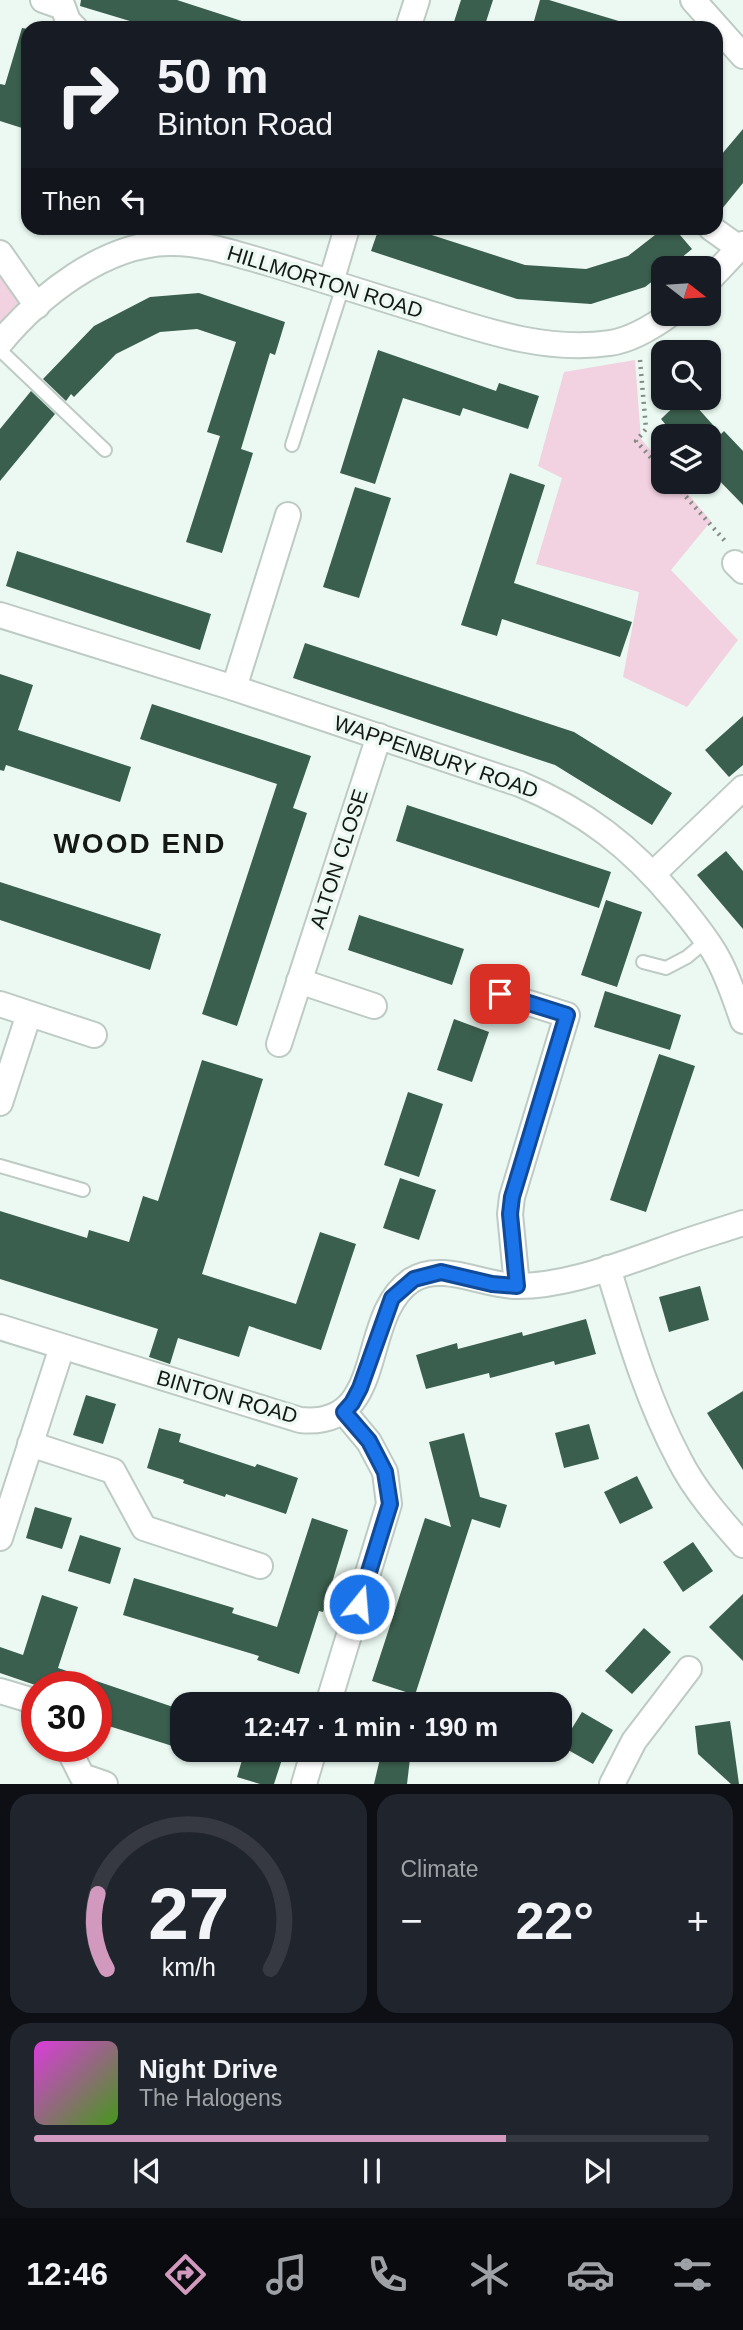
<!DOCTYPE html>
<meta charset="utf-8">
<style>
:root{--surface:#171b24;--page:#20242c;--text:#f1f3f6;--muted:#9ea1a6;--line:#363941;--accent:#d299be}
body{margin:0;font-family:Helvetica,sans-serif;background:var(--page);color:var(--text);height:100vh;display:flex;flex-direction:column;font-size:26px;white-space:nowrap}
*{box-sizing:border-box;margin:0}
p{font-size:23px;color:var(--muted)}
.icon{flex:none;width:38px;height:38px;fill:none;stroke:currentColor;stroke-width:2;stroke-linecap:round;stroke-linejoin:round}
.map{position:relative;height:1784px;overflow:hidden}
.drawer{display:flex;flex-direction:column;gap:10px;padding:10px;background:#0d0f14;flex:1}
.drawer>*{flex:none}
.guide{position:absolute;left:21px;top:21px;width:702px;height:214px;border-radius:21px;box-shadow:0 2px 5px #0004;background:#171b24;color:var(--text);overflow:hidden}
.needle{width:46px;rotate:107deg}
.tools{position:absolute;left:651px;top:256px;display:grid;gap:14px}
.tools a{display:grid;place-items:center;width:70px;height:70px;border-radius:14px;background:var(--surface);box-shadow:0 2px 5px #0004;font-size:35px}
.speed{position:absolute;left:21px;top:1671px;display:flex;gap:14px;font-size:35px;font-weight:700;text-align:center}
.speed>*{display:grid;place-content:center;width:91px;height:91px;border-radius:50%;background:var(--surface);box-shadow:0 2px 5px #0004;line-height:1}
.speed .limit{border:10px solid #d22;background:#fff;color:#111}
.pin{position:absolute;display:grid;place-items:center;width:60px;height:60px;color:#fff;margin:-30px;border-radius:14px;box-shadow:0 4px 10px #0006}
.me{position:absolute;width:77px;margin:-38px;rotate:17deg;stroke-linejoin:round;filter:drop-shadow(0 0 5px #0008)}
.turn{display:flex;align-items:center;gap:24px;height:147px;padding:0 21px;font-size:32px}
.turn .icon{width:91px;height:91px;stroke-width:2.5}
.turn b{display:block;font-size:49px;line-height:60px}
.then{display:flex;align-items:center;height:66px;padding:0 21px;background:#0003;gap:14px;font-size:26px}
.big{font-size:52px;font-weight:800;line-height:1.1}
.drawer .widget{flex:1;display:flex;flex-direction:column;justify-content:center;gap:10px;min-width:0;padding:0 24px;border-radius:21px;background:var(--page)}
.drawer .dial{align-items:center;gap:0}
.dial svg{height:182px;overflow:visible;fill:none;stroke:var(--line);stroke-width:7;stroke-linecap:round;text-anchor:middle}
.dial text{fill:var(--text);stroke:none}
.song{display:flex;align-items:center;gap:21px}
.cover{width:84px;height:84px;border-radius:10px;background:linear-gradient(135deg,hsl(300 70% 55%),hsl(100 70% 35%))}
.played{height:7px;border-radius:4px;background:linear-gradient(90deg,var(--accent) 70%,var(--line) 70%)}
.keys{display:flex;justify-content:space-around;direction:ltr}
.heat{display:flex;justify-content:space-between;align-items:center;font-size:38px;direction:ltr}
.drawer .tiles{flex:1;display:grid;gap:10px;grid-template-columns:1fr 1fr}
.widget:last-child{grid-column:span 2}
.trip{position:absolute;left:170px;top:1692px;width:402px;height:70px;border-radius:21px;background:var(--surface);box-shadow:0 2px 5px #0004;font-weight:800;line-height:70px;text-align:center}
.tabs{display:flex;height:112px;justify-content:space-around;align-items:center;background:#090b0e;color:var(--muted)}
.tabs .icon{width:49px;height:49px}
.tabs .on{color:var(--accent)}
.tabs b{font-size:32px;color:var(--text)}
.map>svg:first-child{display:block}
.grass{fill:#f2d1e0}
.building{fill:#3b5f4e}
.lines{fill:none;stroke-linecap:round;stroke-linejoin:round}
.lane-casing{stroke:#bdcbc4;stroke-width:16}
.street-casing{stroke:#bdcbc4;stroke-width:28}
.path{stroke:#838c87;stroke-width:4.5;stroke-dasharray:2 5;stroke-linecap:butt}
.lane{stroke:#fff;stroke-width:12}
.street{stroke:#fff;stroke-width:24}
.route-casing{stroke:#114b97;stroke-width:18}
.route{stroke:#1a73e8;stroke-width:12}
.labels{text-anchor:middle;stroke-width:7;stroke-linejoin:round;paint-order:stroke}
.street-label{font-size:21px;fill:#141916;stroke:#ebf9f2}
.district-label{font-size:28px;font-weight:bold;letter-spacing:2px;fill:#141916;stroke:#ebf9f2}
</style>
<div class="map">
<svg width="743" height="1784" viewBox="0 0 743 1784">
<rect width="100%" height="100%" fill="#ebf9f2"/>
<g class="grass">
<path d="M 0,272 L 27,309 L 0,333 Z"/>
<path d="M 635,360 L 641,439 L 663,465 L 663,481 L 677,481 L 711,521 L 671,570 L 738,640 L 687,707 L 623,677 L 639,592 L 536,564 L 562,478 L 538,466 L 564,372 Z"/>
</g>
<g class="building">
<path d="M 81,0 L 177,0 L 248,23 L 248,28 L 153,28 L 80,6 Z"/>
<path d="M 461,0 L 493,0 L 484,28 L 452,28 Z"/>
<path d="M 540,0 L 549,0 L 622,22 L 621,28 L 532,28 Z"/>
<path d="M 22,28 L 28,29 L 28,109 L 22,128 L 0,121 L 0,84 L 5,85 Z"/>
<path d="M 743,129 L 743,183 L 717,215 L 716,161 Z"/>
<path d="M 379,228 L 410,228 L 525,265 L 586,269 L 628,256 L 664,228 L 674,228 L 692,249 L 669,268 L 663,268 L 663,273 L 645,287 L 591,304 L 517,299 L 371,251 Z"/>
<path d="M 199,293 L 285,322 L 275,355 L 270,353 L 241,449 L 253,453 L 222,553 L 186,542 L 220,436 L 207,432 L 236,342 L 197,329 L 160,332 L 116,354 L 74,397 L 71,394 L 66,401 L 43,379 L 94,326 L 150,297 Z"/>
<path d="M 378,350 L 496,391 L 499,383 L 539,396 L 528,429 L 463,408 L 460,416 L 403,398 L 375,484 L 340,473 Z"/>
<path d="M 31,391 L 55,414 L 0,481 L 0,429 Z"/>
<path d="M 684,397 L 688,397 L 721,434 L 724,431 L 743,451 L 743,505 L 709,470 L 709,436 L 675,436 L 661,419 Z"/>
<path d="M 510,473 L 545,485 L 514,583 L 632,622 L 620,657 L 502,619 L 497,636 L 461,625 Z"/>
<path d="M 355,487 L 391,498 L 359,598 L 323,587 Z"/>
<path d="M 17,551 L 211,614 L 200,650 L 6,586 Z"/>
<path d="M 305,643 L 574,732 L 672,793 L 652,825 L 555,765 L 293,678 Z"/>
<path d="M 0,674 L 33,685 L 18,730 L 131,767 L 120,802 L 6,765 L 4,771 L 0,770 Z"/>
<path d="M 152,704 L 311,756 L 293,808 L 307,813 L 237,1026 L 202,1014 L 277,784 L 140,739 Z"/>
<path d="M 743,716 L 743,765 L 729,777 L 705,750 Z"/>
<path d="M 407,805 L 611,872 L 599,908 L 396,841 Z"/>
<path d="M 726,851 L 743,871 L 743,929 L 697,875 Z"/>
<path d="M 0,882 L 161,934 L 150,970 L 0,920 Z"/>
<path d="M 606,900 L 642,912 L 617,987 L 581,975 Z"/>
<path d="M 359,915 L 464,949 L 452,985 L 348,950 Z"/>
<path d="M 605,991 L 681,1015 L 670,1050 L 594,1027 Z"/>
<path d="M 454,1019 L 489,1032 L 472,1082 L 437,1070 Z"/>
<path d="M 659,1054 L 695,1066 L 646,1212 L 610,1200 Z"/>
<path d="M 202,1060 L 263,1079 L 202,1274 L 296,1304 L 320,1232 L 356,1244 L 321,1350 L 249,1326 L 239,1357 L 178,1338 L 170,1364 L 149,1357 L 158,1329 L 0,1279 L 0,1211 L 87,1238 L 89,1230 L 129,1242 L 143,1196 L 158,1201 Z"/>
<path d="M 408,1092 L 443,1104 L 419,1177 L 384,1165 Z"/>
<path d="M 400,1178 L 436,1190 L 419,1240 L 383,1228 Z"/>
<path d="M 700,1286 L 709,1320 L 669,1332 L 659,1297 Z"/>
<path d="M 586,1319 L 596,1354 L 555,1365 L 554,1361 L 490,1378 L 489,1373 L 426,1389 L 416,1355 L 457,1343 L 458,1349 L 522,1332 L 523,1336 Z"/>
<path d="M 743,1391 L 743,1470 L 707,1413 Z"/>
<path d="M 86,1395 L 116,1404 L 103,1444 L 73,1435 Z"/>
<path d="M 589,1424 L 599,1459 L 564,1468 L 555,1433 Z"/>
<path d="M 159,1428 L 181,1434 L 179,1442 L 255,1467 L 257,1464 L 298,1478 L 286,1514 L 226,1494 L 225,1497 L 183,1483 L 184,1480 L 147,1468 Z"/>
<path d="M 464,1433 L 480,1497 L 507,1505 L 500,1528 L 472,1519 L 415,1695 L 372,1681 L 425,1518 L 451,1527 L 429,1442 Z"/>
<path d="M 637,1476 L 653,1508 L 620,1524 L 604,1492 Z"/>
<path d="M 35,1507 L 72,1518 L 62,1549 L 26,1538 Z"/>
<path d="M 312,1518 L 348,1530 L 323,1612 L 319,1611 L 299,1674 L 257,1660 L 259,1656 L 123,1615 L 134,1578 L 234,1608 L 232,1613 L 277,1627 Z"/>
<path d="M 80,1535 L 121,1548 L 110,1584 L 68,1571 Z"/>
<path d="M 693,1542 L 713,1571 L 683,1592 L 663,1562 Z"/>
<path d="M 743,1594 L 743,1661 L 709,1627 Z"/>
<path d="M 42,1595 L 78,1607 L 58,1668 L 182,1710 L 182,1749 L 96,1722 L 96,1687 L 41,1687 L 0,1673 L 0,1647 L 23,1655 Z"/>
<path d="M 644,1628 L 671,1652 L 632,1694 L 605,1671 Z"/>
<path d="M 582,1712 L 613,1730 L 593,1764 L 561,1746 Z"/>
<path d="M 730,1721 L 732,1734 L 739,1784 L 731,1784 L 698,1754 L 695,1726 Z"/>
<path d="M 245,1750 L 285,1750 L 274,1784 L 260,1784 L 237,1777 Z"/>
<path d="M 382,1750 L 411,1750 L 407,1784 L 374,1784 Z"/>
</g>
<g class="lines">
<g class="lane-casing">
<g id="lane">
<path d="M 0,350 L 105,450"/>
<path d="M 292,445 L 343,286"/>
<path d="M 643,962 L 666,968 L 687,957 L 706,941"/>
<path d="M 0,1166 L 83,1190"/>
</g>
</g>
<g class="street-casing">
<g id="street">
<path d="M 43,0 L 63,7 L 68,21 L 75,28"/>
<path d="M 693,0 L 743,56"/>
<path d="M 408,28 L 417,0"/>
<path d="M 711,228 L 739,248"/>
<path d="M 0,253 L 37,306"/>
<path d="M 709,280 L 743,244"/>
<path d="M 331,282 L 347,228"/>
<path d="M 0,343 C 39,296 104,244 169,243 C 203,242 239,255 272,264 C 321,279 370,295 419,310 C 480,329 545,353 610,343 C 632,340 654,326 672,313"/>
<path d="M 735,563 L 743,571"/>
<path d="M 0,615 L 234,688 L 520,784 C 585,811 631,847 676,901 C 690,918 706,937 717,957 C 728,976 735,999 743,1021"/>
<path d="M 234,688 L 288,515"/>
<path d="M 653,874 L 743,788"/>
<path d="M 299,981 L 374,1006"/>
<path d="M 500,994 L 567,1015 L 512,1197 L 510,1214 L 517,1286"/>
<path d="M 0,1004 L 94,1035"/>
<path d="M 279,1044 L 379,736"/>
<path d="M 0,1103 L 29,1014"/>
<path d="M 608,1268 C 628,1333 647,1399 679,1459 C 695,1491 720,1519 743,1545"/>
<path d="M 0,1327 L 300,1420 C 389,1429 357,1316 412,1280 C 442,1261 484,1286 517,1286 C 566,1286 616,1266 662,1250 C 688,1240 716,1232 743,1223"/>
<path d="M 30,1444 L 113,1471 L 144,1528 L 260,1566"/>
<path d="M 0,1538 L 62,1347"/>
<path d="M 0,1691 L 37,1702"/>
<path d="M 328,1704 L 389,1504 L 385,1472 L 369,1442 L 344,1412"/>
<path d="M 67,1746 L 82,1776 L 105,1784"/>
<path d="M 304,1784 L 314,1750"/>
<path d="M 612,1784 L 634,1741 L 689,1669"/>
</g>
</g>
<g class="path">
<path d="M 640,360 L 646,429 L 636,441 L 663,471"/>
<path d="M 672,481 L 725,541"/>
</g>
<use href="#lane" class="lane"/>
<use href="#street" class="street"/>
</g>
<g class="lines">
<g class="route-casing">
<path id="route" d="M 359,1604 L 390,1504 L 385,1472 L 369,1441 L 344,1412 L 352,1403 L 360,1388 L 392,1298 L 414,1279 L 441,1272 L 492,1284 L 517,1286 L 510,1214 L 512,1197 L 567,1015 L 500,994"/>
</g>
<use href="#route" class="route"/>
</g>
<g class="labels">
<g class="street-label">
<text transform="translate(325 282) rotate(17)" y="7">HILLMORTON ROAD</text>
<text transform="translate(436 757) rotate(19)" y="7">WAPPENBURY ROAD</text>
<text transform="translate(339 859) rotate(-72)" y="7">ALTON CLOSE</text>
<text transform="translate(227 1397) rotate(16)" y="7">BINTON ROAD</text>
</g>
<g class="district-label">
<text x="140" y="853">WOOD END</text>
</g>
</g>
</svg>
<div class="tools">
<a><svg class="needle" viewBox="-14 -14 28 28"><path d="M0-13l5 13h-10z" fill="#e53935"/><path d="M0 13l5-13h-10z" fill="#9ea1a6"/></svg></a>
<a><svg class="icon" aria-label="search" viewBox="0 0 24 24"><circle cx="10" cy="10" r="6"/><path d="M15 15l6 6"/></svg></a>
<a><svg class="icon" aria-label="layers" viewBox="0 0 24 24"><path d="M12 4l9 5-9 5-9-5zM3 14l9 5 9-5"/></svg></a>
</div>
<div class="speed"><div class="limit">30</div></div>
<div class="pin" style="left:500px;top:994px;background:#d93025"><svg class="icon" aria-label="arrive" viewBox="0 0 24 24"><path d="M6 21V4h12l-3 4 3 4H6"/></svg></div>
<svg class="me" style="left:359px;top:1604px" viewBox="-20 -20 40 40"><circle r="17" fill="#1a73e8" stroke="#fff" stroke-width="3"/><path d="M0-11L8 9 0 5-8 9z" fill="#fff"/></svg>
<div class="trip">12:47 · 1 min · 190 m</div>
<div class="guide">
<div class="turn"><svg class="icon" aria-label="right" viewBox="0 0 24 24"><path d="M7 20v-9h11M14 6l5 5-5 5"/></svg><div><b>50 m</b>Binton Road</div></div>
<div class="then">Then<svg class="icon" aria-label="left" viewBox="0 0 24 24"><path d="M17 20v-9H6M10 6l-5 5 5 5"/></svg></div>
</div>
</div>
<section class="drawer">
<div class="tiles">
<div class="widget dial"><svg viewBox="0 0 100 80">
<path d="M14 69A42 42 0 1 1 86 69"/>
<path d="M14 69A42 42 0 0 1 10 36" stroke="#d299be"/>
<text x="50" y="56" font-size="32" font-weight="700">27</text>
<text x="50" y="72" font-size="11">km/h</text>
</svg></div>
<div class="widget"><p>Climate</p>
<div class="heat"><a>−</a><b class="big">22°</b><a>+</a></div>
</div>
<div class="widget">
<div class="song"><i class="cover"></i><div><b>Night Drive</b><p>The Halogens</p></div></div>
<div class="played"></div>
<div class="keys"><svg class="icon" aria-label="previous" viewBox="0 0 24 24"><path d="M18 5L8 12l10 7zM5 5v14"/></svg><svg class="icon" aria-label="pause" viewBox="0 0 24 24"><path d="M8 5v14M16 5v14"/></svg><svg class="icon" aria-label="next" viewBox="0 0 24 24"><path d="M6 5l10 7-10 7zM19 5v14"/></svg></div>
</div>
</div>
</section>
<nav class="tabs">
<b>12:46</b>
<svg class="icon on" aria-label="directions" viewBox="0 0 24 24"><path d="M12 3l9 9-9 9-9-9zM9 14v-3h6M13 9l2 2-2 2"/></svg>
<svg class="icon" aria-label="music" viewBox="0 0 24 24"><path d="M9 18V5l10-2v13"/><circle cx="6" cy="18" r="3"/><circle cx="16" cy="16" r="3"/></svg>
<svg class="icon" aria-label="phone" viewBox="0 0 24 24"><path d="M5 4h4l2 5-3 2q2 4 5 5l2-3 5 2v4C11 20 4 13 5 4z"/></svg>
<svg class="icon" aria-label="climate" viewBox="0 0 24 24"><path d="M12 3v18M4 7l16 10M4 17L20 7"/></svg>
<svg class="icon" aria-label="car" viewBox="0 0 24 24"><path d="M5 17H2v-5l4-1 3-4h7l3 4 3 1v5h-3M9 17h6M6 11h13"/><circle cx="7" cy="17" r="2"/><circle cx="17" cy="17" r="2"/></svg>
<svg class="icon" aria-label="filters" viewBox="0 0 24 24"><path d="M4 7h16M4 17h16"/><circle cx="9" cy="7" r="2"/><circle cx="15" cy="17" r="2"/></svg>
</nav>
